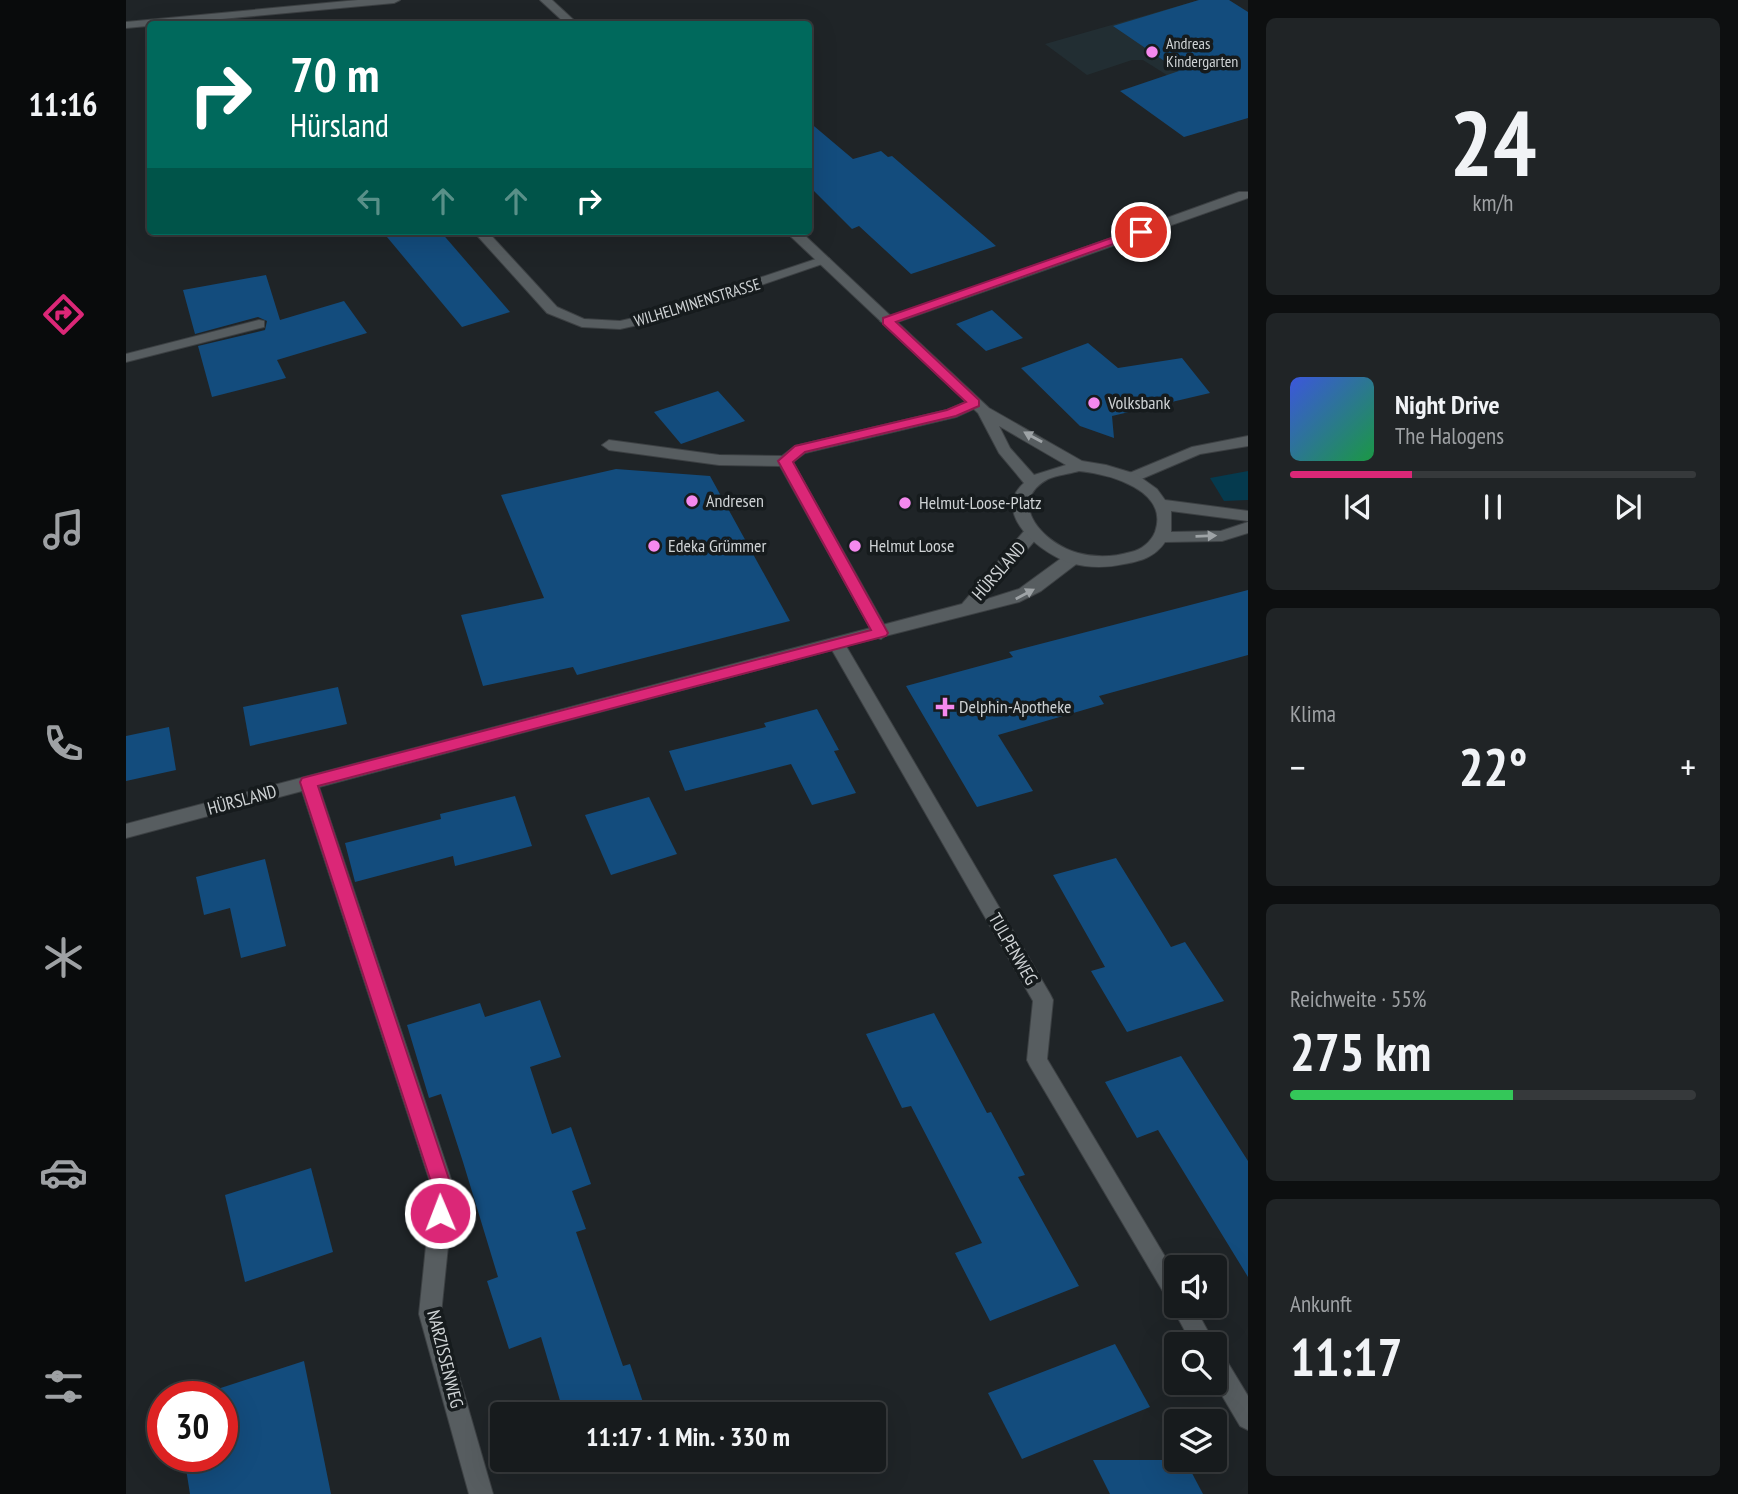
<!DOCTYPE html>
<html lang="de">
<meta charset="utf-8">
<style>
:root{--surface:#171b1d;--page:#202426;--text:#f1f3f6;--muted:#9ea1a4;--line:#36393b;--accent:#db2777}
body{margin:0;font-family:"PT Sans Narrow",sans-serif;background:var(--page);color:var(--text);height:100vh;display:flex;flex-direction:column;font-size:26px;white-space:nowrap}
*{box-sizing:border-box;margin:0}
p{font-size:23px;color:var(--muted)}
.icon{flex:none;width:38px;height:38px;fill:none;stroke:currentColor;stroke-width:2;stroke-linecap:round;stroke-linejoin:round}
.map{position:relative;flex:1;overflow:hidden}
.panel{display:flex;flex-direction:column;gap:18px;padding:18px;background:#0d0f10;width:490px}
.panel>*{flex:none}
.banner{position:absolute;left:21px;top:21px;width:665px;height:214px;border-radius:7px;box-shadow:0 7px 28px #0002,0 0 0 2px var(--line);background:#00695c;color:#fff;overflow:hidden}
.tools{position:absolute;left:1038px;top:1255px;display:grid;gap:14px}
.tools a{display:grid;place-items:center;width:63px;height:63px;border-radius:7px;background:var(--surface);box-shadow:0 7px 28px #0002,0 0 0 2px var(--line);font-size:35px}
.speed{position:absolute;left:21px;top:1381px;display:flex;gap:14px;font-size:35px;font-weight:700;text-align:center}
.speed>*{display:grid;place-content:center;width:91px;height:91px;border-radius:50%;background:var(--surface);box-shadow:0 7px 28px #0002,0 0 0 2px var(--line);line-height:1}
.speed .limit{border:10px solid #d22;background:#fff;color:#111}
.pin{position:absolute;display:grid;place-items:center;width:60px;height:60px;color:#fff;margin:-30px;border:4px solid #fff;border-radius:50%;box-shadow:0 2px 7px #0007}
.me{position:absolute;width:77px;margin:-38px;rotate:359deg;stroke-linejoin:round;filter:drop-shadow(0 0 5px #0008)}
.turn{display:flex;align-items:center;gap:24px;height:147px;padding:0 28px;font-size:32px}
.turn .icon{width:91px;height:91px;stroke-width:2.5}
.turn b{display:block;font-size:49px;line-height:60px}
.lanes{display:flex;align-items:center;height:66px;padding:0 28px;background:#0003;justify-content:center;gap:35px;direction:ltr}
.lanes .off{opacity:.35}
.big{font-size:52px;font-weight:700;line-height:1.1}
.panel .card{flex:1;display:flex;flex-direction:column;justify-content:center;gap:10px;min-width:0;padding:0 24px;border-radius:10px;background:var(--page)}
.panel .dial{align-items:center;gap:0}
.dial b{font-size:91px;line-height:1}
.song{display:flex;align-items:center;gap:21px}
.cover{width:84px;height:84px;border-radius:10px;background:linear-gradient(135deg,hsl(230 70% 55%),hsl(140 70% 35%))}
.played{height:7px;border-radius:4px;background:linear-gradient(90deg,var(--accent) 30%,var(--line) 30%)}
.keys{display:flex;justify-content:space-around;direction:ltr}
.heat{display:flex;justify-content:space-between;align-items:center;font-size:38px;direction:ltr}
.charge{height:10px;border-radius:5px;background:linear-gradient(90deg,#34c759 55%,var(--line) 0)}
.trip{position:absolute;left:364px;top:1402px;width:396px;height:70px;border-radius:7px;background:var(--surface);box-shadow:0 7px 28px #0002,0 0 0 2px var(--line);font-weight:700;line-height:70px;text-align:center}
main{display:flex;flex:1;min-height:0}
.tab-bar{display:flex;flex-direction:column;width:126px;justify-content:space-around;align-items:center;background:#090b0c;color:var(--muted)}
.tab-bar .icon{width:49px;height:49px}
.tab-bar .on{color:var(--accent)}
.tab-bar b{font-size:32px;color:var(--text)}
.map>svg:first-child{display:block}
.built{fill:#222e33}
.green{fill:#053a4e}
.building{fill:#134c7d}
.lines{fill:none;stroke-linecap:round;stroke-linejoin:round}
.service-casing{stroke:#3c4043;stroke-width:2}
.minor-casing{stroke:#3c4043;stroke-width:2}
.tertiary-casing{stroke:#3c4043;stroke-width:2}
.service{fill:#575d60;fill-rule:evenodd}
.minor{fill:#575d60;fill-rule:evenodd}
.tertiary{fill:#575d60;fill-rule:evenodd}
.oneway{fill:#9ea3a6}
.route{fill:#db2777;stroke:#8e194d;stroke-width:2}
.poi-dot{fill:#f589ee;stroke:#161b1d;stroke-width:2.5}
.labels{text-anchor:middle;stroke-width:7;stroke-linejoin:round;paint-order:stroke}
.far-poi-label{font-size:16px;fill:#ced2d4;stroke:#161b1d;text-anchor:start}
.far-street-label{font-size:16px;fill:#ced2d4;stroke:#161b1d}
.poi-label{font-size:18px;fill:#ced2d4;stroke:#161b1d;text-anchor:start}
.street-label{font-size:18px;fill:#ced2d4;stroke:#161b1d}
</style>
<main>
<nav class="tab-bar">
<b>11:16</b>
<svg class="icon on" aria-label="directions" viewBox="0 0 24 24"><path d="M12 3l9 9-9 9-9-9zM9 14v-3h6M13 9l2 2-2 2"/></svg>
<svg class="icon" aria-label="music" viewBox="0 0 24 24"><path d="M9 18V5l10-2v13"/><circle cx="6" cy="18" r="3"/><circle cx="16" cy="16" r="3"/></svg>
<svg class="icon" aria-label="phone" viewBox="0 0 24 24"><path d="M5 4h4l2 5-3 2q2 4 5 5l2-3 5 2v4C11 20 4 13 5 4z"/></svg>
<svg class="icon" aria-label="climate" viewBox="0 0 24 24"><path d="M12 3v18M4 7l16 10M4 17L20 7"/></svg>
<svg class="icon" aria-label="car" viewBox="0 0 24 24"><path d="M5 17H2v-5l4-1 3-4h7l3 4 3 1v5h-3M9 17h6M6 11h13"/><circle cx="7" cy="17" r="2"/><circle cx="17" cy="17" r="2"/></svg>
<svg class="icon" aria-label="filters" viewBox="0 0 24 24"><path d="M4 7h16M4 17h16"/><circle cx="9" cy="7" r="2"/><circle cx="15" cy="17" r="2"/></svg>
</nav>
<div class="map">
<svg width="1122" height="1494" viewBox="0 0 1122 1494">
<rect width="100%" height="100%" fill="#1f2427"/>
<path class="built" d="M 1073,0 L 1087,104 L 1017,60 L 1006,60 L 961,75 L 919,44 Z"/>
<path class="green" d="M 1122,471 L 1122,500 L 1098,501 L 1084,478 Z"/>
<g class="building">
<path d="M 1073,0 L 1103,0 L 1122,12 L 1122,118 L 1058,137 L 994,91 L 1053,71 L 987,26 Z"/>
<path d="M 682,121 L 727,159 L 755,151 L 762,157 L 766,156 L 870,246 L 785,274 L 733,226 L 726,229 L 682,185 Z"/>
<path d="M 256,231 L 314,231 L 384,312 L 336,327 Z"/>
<path d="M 140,275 L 154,320 L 218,301 L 241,333 L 151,360 L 160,378 L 86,397 L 72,346 L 139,330 L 141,321 L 132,317 L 69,334 L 57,290 Z"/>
<path d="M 866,310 L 897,338 L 860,351 L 830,324 Z"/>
<path d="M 962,343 L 992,368 L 1056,358 L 1084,393 L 986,416 L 988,438 L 954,426 L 895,368 Z"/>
<path d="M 592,391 L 619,421 L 555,444 L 528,412 Z"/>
<path d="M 490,469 L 584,476 L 664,621 L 451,675 L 447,667 L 357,686 L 335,615 L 418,598 L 375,495 Z"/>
<path d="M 1122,590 L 1122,655 L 973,696 L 978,704 L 872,735 L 907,791 L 851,807 L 780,686 L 887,657 L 883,652 Z"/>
<path d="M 212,687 L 221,724 L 124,746 L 117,707 Z"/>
<path d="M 691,709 L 713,750 L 708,751 L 730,793 L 686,805 L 665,764 L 559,791 L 543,751 L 640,727 L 638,723 Z"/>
<path d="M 43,727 L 50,770 L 0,781 L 0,736 Z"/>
<path d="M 389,796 L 406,846 L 329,866 L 327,856 L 229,882 L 219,843 L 315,819 L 314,814 Z"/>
<path d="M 523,797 L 551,854 L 485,875 L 459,815 Z"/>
<path d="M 990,858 L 1045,947 L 1059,942 L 1098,1001 L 1001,1032 L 965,971 L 979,967 L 927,875 Z"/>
<path d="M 139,859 L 160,946 L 115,958 L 104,908 L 78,915 L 70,877 Z"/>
<path d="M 414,1000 L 435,1057 L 404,1067 L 426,1134 L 445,1127 L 465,1184 L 446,1191 L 460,1229 L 450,1232 L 497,1366 L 504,1364 L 521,1414 L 438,1414 L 415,1337 L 383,1349 L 361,1281 L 372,1277 L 337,1162 L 315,1094 L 303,1098 L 281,1025 L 354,1003 L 359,1017 Z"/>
<path d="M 808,1013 L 861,1113 L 865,1112 L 899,1175 L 892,1177 L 953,1286 L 864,1321 L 829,1253 L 856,1243 L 785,1106 L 776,1108 L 740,1034 Z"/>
<path d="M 1055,1056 L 1122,1161 L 1122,1277 L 1032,1130 L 1011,1138 L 979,1082 Z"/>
<path d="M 185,1168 L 207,1252 L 119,1282 L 99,1195 Z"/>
<path d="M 989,1344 L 1024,1407 L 896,1459 L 862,1393 Z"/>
<path d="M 178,1361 L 205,1494 L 64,1494 L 58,1456 L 96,1456 L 96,1396 L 70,1396 Z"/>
<path d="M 967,1460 L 1059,1460 L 1077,1494 L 984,1494 Z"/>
</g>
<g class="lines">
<g class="service-casing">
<g id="service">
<path d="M 1113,192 L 1122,192 L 1122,198 L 766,324 L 761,325 L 754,321 Z"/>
<path d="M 849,398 L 856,403 L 854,406 L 830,417 L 679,453 L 667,462 L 763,633 L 755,639 L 749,637 L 654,466 L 593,465 L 483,450 L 476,445 L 483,440 L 593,455 L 656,456 L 669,446 L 821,410 Z"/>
</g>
</g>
<g class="minor-casing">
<g id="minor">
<path d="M 232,0 L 274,0 L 268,3 L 0,28 L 0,22 Z"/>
<path d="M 347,231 L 361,231 L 431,307 L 458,319 L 494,321 L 525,314 L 693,258 L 703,258 L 705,261 L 534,320 L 494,329 L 456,327 L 421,313 Z"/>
<path d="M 133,320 L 138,321 L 138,327 L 0,362 L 0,354 Z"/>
<path d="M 1122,436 L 1122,446 L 1074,454 L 1006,483 L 998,478 L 1001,474 L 1066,447 Z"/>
<path d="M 905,529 L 911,530 L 913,534 L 911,538 L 858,600 L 893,589 L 941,554 L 953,554 L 955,558 L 953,562 L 915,591 L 893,602 L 720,646 L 924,994 L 927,1000 L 921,1059 L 1050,1275 L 1050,1306 L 1068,1306 L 1089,1344 L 1088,1346 L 1066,1344 L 1045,1305 L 904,1066 L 901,1060 L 907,1001 L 706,650 L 193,787 L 328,1188 L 315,1314 L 367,1494 L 343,1494 L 293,1314 L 306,1188 L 176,791 L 0,838 L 0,824 L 836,604 L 899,530 Z"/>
<path d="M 1088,1350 L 1096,1353 L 1122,1396 L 1122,1430 L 1114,1426 L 1088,1382 Z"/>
</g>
</g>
<g class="tertiary-casing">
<g id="tertiary">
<path d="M 414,0 L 426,0 L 452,24 L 440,24 Z"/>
<path d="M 659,231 L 674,231 L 863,408 L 956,461 L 980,465 L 1010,474 L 1031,489 L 1039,500 L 1122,511 L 1122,521 L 1045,511 L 1045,532 L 1095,531 L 1122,522 L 1122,533 L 1096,541 L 1039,542 C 1029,557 1015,561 998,564 C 980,568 963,568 945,563 C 917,555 863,513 898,483 L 873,453 L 852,413 ZM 873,426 L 940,465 L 908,475 L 884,448 ZM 953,471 C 983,474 1044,490 1029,532 C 1025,542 1015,550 1005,552 C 988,557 970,558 952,553 C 920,545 878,503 922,479 C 931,475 943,474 953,471 Z"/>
</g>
</g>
<use href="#service" class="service"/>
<use href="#minor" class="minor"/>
<use href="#tertiary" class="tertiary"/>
</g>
<defs><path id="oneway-solid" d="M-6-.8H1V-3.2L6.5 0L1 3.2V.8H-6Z" transform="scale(1.75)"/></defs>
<g class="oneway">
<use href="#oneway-solid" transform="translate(907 437) rotate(-151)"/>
<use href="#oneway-solid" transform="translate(1080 536) rotate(-2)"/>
<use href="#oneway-solid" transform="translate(899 594) rotate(-28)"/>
</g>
<path class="route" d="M 1011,229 L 1021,232 L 770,322 L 853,400 L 853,406 L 830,416 L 679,452 L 667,462 L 762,633 L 760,636 L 192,786 L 326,1188 L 321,1220 L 314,1222 L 307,1220 L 304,1213 L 307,1188 L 174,782 L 176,778 L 745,630 L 652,461 L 669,446 L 821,410 L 840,402 L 757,324 L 757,318 Z"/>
<g class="poi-dot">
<circle cx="1026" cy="52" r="7"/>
<circle cx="968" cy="403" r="7"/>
<circle cx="566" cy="501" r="7"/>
<circle cx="779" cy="503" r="7"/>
<circle cx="528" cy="546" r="7"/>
<circle cx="729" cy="546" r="7"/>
<path d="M815.5 696.5h7v7h7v7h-7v7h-7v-7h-7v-7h7z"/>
</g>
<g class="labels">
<g class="far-poi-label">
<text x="1040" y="49">Andreas<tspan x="1040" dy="18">Kindergarten</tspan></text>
</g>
<g class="far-street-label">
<text transform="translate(571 302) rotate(-17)" y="6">WILHELMINENSTRASSE</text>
</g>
<g class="poi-label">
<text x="982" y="409">Volksbank</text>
<text x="580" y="507">Andresen</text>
<text x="793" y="509">Helmut-Loose-Platz</text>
<text x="542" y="552">Edeka Grümmer</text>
<text x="743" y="552">Helmut Loose</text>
<text x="833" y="713">Delphin-Apotheke</text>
</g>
<g class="street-label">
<text transform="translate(873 571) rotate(-49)" y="6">HÜRSLAND</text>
<text transform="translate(116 800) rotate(-15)" y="6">HÜRSLAND</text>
<text transform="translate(887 949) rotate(60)" y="6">TULPENWEG</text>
<text transform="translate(319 1359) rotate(76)" y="6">NARZISSENWEG</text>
</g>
</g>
</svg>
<div class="tools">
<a><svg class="icon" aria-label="sound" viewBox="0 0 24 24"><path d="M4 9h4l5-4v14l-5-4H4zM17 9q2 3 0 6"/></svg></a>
<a><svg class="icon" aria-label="search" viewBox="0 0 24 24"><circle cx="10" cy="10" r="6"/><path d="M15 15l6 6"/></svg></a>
<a><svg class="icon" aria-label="layers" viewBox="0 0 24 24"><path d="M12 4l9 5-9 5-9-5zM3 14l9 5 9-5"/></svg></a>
</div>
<div class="speed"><div class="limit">30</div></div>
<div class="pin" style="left:1015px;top:232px;background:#d93025"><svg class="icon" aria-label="arrive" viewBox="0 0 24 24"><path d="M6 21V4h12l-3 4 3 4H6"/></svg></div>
<svg class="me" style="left:314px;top:1213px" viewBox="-20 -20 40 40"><circle r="17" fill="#db2777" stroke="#fff" stroke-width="3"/><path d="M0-11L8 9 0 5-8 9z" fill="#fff"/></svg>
<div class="trip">11:17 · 1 Min. · 330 m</div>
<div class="banner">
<div class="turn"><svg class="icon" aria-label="right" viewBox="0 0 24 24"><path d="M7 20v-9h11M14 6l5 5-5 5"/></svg><div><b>70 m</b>Hürsland</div></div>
<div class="lanes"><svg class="icon off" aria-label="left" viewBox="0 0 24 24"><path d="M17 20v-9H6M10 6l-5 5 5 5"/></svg><svg class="icon off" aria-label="ahead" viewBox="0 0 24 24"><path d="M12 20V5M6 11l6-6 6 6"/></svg><svg class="icon off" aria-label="ahead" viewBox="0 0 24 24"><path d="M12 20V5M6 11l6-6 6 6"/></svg><svg class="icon" aria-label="right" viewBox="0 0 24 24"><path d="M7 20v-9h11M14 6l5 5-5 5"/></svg></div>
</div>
</div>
<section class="panel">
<div class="card dial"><b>24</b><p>km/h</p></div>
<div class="card">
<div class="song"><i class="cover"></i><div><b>Night Drive</b><p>The Halogens</p></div></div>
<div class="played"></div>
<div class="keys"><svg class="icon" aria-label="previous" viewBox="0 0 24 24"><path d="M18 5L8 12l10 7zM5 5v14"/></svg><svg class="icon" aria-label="pause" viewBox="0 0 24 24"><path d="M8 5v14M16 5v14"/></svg><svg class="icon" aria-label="next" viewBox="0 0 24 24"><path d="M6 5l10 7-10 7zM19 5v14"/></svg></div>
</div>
<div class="card"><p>Klima</p>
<div class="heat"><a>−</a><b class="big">22°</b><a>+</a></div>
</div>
<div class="card"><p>Reichweite · 55%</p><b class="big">275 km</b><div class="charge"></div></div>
<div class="card"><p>Ankunft</p><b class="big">11:17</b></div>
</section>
</main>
